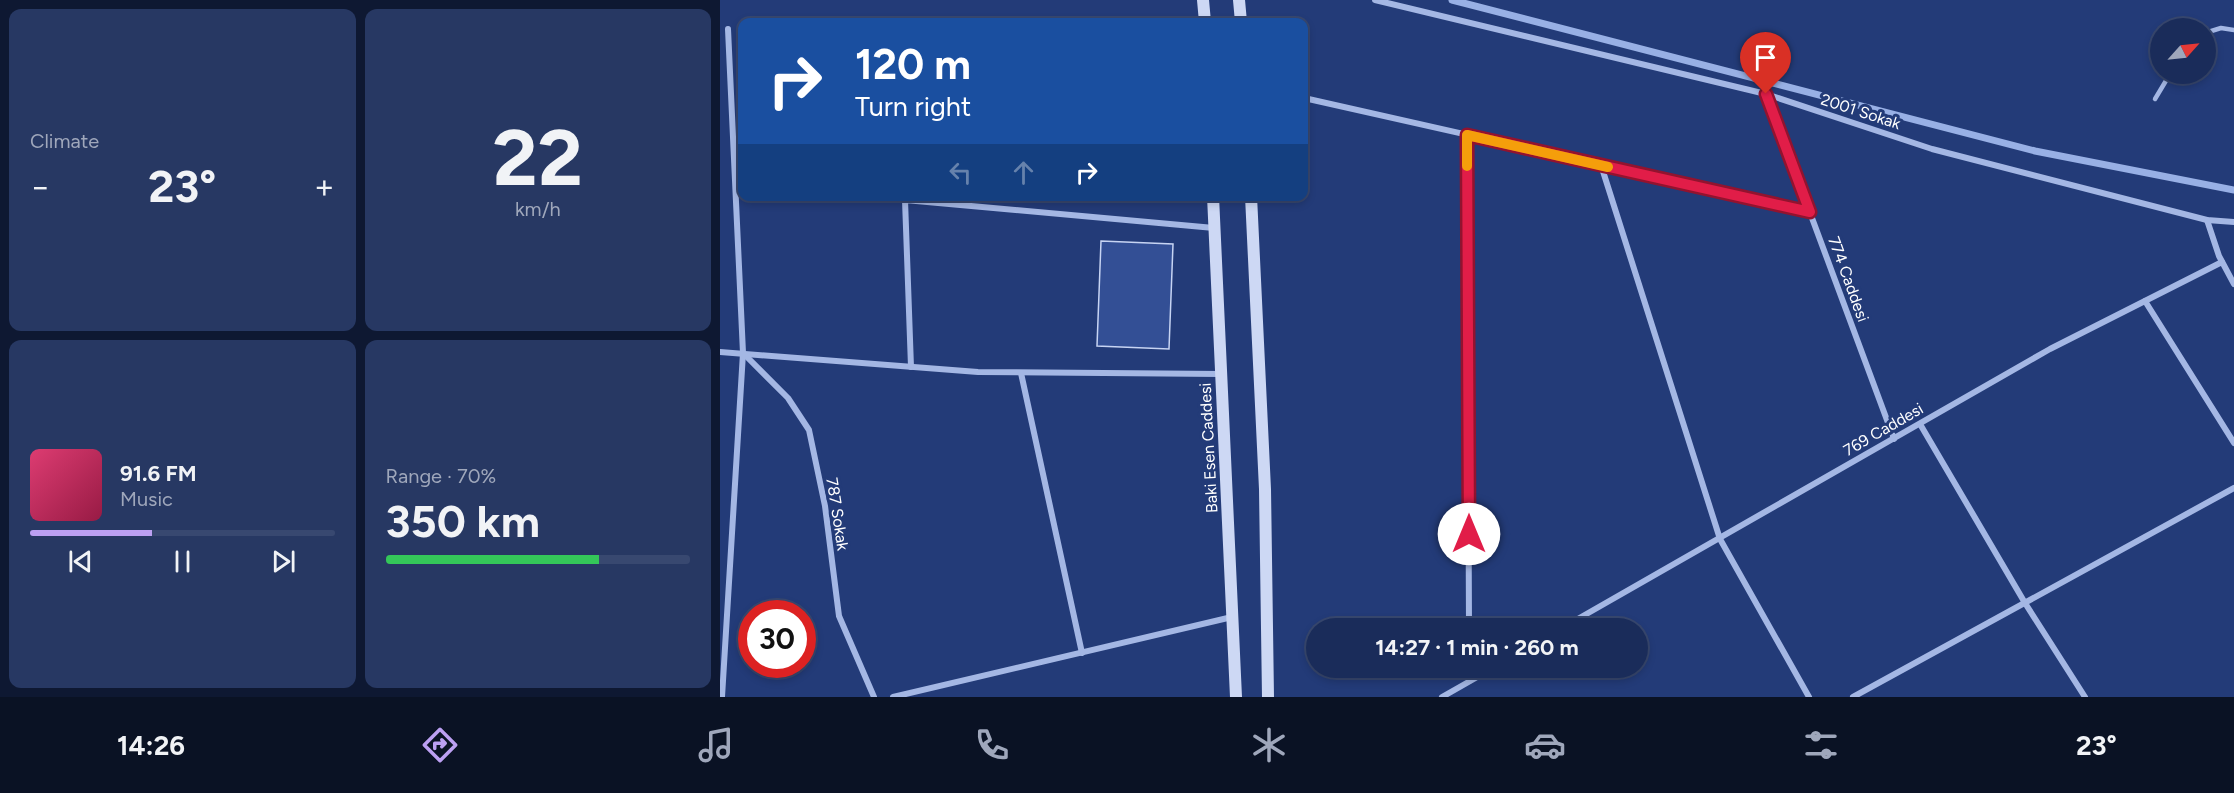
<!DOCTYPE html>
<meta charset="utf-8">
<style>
:root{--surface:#1a2c5a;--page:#273863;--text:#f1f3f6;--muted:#9fa7bb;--line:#384870;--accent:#bca0f2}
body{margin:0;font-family:Figtree,sans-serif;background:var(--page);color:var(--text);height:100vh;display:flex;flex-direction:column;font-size:22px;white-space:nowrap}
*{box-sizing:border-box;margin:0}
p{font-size:20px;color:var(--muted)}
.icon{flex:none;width:33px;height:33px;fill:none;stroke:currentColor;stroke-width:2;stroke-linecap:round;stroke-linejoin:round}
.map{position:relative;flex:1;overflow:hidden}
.details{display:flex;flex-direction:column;gap:9px;padding:9px;background:#0e1832;width:720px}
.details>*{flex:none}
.guide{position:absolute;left:18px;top:18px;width:570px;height:183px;border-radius:12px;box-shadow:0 3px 9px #0003,0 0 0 2px var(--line);background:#1a4fa0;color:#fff;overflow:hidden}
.needle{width:39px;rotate:63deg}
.controls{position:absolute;left:1430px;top:18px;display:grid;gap:12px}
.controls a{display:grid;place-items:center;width:66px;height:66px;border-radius:50%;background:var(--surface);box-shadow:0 3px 9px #0003,0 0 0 2px var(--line);font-size:30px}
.speed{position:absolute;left:18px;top:600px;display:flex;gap:12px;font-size:30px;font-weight:700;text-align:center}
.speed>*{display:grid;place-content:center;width:78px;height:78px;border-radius:50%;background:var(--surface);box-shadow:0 3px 9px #0003,0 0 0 2px var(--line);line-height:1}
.speed .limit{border:9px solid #d22;background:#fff;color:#111}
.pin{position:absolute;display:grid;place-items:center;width:51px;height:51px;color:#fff;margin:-62px -26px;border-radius:50% 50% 50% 0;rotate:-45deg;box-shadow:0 0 6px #0007}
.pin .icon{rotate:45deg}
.me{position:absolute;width:66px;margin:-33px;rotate:0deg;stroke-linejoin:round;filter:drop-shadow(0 0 4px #0008)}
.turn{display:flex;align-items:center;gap:21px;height:126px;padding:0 18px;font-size:27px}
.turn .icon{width:78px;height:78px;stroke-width:2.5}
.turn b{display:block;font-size:42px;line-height:51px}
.lanes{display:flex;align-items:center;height:57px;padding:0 18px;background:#0003;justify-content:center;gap:30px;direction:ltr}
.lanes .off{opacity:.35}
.big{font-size:45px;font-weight:700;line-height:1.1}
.details .widget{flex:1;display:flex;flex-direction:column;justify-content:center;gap:9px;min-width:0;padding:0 21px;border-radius:12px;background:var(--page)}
.details .dial{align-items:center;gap:0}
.dial b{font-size:78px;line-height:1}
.song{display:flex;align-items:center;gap:18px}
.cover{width:72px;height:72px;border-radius:9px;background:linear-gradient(135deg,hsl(340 70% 55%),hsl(340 70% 35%))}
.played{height:6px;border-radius:3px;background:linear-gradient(90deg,var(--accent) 40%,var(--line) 40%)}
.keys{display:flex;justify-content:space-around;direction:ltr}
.heat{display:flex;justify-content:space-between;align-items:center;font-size:33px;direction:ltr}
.charge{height:9px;border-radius:4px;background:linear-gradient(90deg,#34c759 70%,var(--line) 0)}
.details .tiles{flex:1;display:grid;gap:9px;grid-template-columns:repeat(2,1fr)}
.trip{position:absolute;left:586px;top:618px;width:342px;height:60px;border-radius:30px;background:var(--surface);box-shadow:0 3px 9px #0003,0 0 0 2px var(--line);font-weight:700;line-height:60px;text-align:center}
.tabs{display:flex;height:96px;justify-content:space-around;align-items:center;background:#0a1224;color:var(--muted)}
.tabs .icon{width:42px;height:42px}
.tabs .active{color:var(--accent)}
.tabs b{font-size:27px;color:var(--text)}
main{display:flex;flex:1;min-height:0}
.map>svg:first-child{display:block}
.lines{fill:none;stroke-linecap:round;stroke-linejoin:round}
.stream{stroke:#98b0e5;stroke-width:7}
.building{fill:#334f95;stroke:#c7d4f3;stroke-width:1.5}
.lane{stroke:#a4b7e4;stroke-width:4.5}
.street{stroke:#a4b7e4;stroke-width:6}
.secondary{stroke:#cdd8f4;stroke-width:12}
.route-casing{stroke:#92132f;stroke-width:15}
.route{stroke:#e11d48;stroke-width:10}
.slow{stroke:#f59e0b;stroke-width:10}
.labels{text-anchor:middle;stroke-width:6;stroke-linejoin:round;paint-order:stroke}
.street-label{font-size:16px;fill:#fff;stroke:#233b78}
</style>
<main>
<section class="details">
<div class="tiles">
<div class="widget"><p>Climate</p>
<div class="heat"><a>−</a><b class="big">23°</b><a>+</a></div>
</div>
<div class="widget dial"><b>22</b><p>km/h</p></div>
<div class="widget">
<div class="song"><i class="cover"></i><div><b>91.6 FM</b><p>Music</p></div></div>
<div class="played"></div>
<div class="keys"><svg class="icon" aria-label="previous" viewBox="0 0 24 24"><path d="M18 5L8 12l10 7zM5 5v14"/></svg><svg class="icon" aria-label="pause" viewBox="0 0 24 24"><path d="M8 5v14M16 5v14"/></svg><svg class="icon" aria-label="next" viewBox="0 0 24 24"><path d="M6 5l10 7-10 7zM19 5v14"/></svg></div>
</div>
<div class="widget"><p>Range · 70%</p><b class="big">350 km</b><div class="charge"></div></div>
</div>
</section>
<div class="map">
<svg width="1514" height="697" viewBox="0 0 1514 697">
<rect width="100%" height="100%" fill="#233b78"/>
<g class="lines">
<path class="stream" d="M 732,0 L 1315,151 L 1514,190"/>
</g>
<path class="building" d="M 381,241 L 453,244 L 449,349 L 377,346 Z"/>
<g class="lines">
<g class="lane">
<path d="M 1485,33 L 1501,28 L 1514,30"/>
<path d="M 1435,99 L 1450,74"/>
</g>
<g class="street">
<path d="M 655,0 L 1046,94 L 1212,149 L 1487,220 L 1514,222"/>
<path d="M 1046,94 L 1174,439"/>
<path d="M 584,98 L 1090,212"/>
<path d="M 747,135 L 749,628"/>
<path d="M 881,165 L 1000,539 L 1089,697"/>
<path d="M 1487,220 L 1499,256 L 1514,284"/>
<path d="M 1425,301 L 1514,443"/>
<path d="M 0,352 L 258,372 L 501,374"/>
<path d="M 23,353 L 68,398 L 89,430 L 105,506 L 119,616 L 154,697"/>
<path d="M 191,367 L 185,200 L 494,228"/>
<path d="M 301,373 L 362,653"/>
<path d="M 1200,424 L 1305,603 L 1365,697"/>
<path d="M 842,628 L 1330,349 L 1502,262"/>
<path d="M 749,668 L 749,681"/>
<path d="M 2,697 L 23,353 L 8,29"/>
<path d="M 173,697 L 512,617"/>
<path d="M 722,697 L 773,668"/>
<path d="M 1133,697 L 1514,488"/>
</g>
<g class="secondary">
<path d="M 483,0 L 485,22"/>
<path d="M 519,0 L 521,22"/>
<path d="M 493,196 L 516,697"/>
<path d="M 531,196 L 545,489 L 548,697"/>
</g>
</g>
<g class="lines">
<g class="route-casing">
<path id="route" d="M 749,534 L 747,135 L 1090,212 L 1046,94"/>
</g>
<use href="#route" class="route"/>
<path class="slow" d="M 747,166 L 747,135 L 888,167"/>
</g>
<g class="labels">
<g class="street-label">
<text transform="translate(1141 111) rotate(18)" y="6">2001 Sokak</text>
<text transform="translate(1129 279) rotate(70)" y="6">774 Caddesi</text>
<text transform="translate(1163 429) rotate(-30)" y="6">769 Caddesi</text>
<text transform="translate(488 448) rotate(-93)" y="6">Baki Esen Caddesi</text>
<text transform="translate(118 514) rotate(81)" y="6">787 Sokak</text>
</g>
</g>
</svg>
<div class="controls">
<a><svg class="needle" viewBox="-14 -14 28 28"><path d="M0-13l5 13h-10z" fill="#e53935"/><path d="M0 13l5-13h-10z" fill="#9fa7bb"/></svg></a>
</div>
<div class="speed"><div class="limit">30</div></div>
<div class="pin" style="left:1046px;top:94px;background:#d93025"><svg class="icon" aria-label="arrive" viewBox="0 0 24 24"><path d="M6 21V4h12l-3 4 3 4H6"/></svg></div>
<svg class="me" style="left:749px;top:534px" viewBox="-20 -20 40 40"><circle r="19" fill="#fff"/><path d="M0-13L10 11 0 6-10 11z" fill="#e11d48"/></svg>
<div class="trip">14:27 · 1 min · 260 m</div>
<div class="guide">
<div class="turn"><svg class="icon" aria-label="right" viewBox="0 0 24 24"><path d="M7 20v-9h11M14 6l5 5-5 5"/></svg><div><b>120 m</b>Turn right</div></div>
<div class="lanes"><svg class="icon off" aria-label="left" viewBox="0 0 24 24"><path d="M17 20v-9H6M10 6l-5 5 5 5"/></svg><svg class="icon off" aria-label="ahead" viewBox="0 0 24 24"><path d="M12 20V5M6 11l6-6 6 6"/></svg><svg class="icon" aria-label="right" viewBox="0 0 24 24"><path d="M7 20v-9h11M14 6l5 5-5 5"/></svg></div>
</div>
</div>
</main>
<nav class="tabs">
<b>14:26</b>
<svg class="icon active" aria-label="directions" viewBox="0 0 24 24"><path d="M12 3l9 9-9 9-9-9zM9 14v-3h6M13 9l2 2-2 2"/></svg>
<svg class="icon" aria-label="music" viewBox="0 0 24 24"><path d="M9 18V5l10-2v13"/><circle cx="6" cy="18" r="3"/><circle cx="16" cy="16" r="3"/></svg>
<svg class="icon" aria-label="phone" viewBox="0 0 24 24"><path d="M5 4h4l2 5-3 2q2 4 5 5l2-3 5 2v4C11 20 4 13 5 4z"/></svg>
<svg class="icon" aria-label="climate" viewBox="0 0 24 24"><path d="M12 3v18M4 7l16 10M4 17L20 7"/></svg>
<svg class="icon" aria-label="car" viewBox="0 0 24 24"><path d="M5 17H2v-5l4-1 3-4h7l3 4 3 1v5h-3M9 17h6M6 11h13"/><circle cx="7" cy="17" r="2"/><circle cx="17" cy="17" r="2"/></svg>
<svg class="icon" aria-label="filters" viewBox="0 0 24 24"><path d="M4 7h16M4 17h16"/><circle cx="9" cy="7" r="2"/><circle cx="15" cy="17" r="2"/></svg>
<b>23°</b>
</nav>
